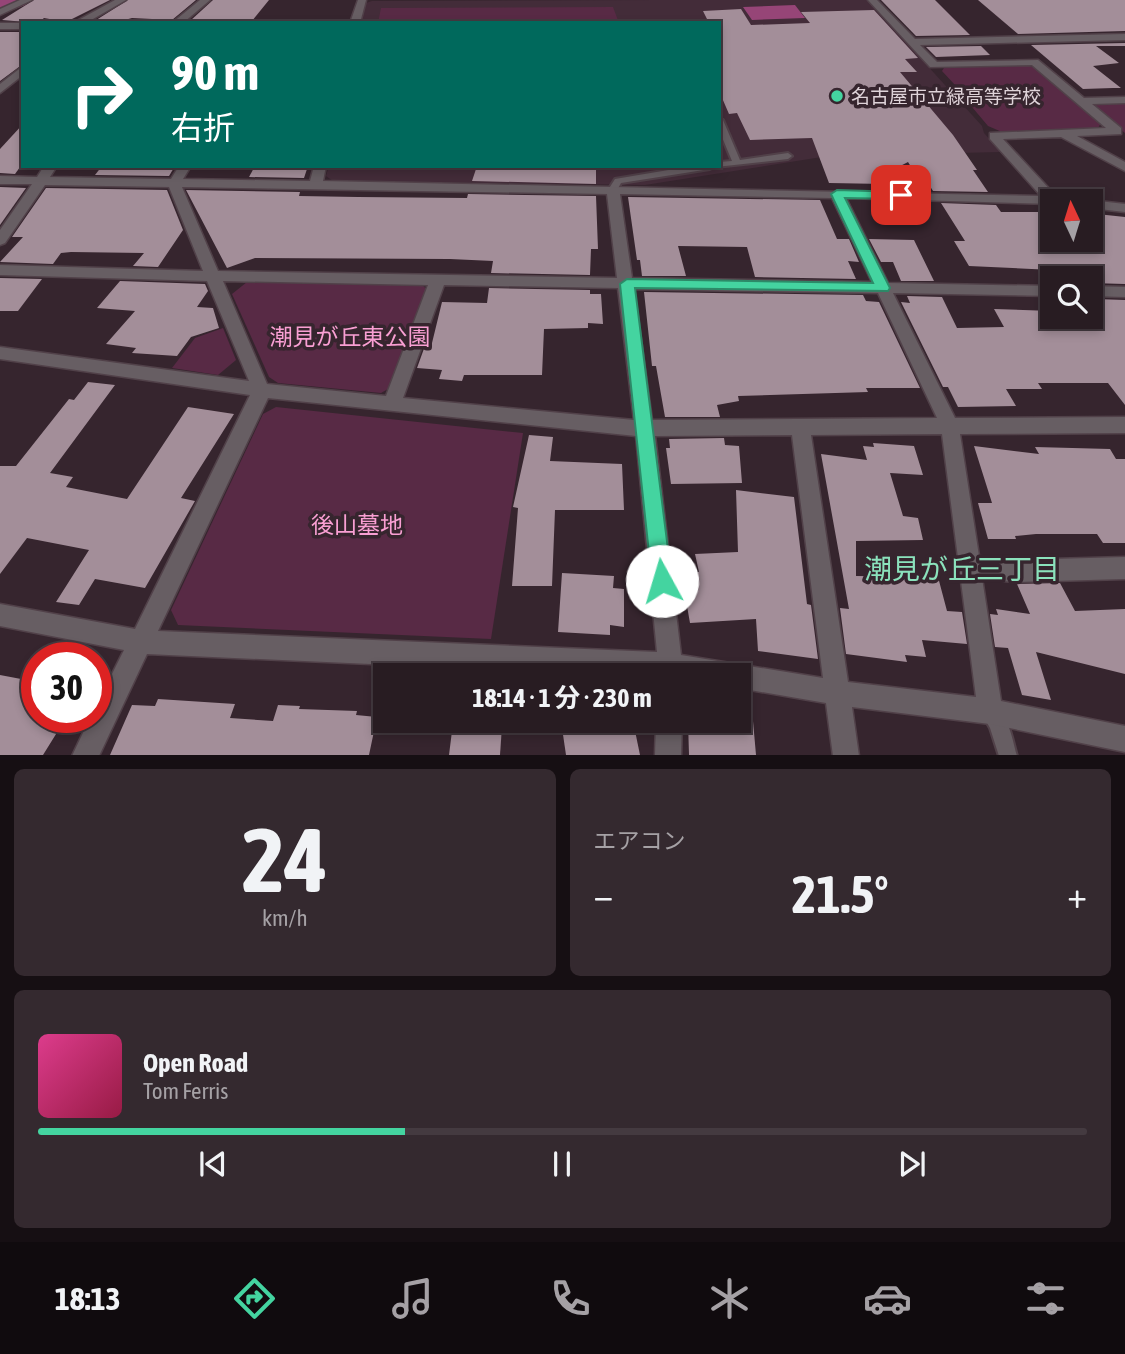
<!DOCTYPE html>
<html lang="ja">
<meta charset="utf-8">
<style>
:root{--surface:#281c22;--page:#34292f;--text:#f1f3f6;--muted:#a5a1a5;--line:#443a40;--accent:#44d4a0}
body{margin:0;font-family:"Asap Condensed","Noto Sans JP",sans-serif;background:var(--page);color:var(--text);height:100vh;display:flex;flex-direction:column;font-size:26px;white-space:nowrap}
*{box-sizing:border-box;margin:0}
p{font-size:23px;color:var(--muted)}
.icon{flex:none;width:38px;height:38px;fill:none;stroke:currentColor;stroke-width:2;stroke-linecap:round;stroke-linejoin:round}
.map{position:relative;height:755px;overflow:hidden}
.details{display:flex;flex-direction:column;gap:14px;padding:14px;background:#160f13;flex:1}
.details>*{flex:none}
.top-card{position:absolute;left:21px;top:21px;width:700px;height:147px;border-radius:0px;box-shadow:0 4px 10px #0003,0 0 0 2px var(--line);background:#00695c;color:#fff;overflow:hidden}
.needle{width:46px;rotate:356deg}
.controls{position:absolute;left:1040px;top:189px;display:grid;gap:14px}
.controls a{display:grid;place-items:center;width:63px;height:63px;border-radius:0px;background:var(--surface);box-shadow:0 4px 10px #0003,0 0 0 2px var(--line);font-size:35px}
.speed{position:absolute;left:21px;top:642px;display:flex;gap:14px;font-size:35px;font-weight:700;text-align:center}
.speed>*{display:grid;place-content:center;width:91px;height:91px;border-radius:50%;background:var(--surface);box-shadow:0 4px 10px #0003,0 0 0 2px var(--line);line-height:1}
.speed .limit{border:10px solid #d22;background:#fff;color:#111}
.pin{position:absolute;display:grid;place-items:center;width:60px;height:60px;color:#fff;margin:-30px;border-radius:14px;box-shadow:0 4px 10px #0006}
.me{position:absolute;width:77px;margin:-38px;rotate:354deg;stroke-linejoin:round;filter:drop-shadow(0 0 5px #0008)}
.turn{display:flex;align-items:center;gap:24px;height:147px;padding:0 35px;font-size:32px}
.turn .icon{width:91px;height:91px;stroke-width:2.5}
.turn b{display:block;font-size:49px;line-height:60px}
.big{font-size:52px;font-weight:700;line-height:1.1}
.details .tile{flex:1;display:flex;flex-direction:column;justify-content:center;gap:10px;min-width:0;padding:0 24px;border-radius:10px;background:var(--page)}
.details .dial{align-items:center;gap:0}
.dial b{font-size:91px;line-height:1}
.song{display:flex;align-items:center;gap:21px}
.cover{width:84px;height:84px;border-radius:10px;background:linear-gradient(135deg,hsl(330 70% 55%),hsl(340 70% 35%))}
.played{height:7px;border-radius:4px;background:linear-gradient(90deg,var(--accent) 35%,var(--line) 35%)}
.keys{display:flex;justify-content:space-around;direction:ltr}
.heat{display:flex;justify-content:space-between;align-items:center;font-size:38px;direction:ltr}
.details .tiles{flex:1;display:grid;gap:14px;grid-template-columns:1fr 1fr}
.tile:last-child{grid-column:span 2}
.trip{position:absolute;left:373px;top:663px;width:378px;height:70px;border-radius:0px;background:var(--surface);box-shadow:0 4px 10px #0003,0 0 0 2px var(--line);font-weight:700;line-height:70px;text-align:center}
.dock{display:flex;height:112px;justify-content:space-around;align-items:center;background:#100b0e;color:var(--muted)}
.dock .icon{width:49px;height:49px}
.dock .active{color:var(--accent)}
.dock b{font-size:32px;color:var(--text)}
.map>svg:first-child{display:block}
.built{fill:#432c39}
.green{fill:#582a45}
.water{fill:#964577}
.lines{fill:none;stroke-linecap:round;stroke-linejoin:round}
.river{fill:#964577;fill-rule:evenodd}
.building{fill:#a38e99}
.service-casing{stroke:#514149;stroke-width:4}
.minor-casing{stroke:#514149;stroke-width:3}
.service{fill:#675e63;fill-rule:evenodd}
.minor{fill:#675e63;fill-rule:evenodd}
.route{fill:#44d4a0;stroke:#2c8a68;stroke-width:2}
.poi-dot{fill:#44d4a0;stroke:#36252e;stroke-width:2.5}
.labels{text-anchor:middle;stroke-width:7;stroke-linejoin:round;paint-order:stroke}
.far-poi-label{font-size:19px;fill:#dfd3d9;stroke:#36252e;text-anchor:start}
.park-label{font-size:23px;fill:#f99fd3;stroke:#36252e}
.near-neighbourhood-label{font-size:28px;fill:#8be2bc;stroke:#36252e}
</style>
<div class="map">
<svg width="1125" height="756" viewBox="0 0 1125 756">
<rect width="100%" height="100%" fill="#36252e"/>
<path class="built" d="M 660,0 L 868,0 L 982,126 L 984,133 L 1001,152 L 828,156 L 645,185 L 333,181 L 326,176 L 329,166 L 719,166 L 719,23 L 361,23 L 366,3 L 372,1 Z"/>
<g class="green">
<path d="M 613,7 L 619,23 L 378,23 L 381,8 Z"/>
<path d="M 1025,65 L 1036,68 L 1101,123 L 1098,128 L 1002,132 L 988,126 L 967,101 L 968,99 L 942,71 L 944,68 Z"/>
<path d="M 1125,103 L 1125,133 L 1094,108 L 1095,104 Z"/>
<path d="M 247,282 L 422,285 L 429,291 L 393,386 L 381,393 L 278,383 L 269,377 L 232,294 Z"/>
<path d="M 223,328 L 236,360 L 218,375 L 172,368 L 195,338 Z"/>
<path d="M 276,407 L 523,433 L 491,639 L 178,625 L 171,610 L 263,414 Z"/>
</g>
<path class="water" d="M 795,5 L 805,18 L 752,20 L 743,7 Z"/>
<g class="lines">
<path class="river" d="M 0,0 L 29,0 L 25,5 L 0,15 Z"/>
</g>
<g class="building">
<path d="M 34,0 L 110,0 L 66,22 L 44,18 L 38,23 L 2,20 Z"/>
<path d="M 128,0 L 196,0 L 172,20 L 132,18 L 114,23 L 93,22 Z"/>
<path d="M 213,0 L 269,0 L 252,21 L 190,21 Z"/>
<path d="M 881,0 L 935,0 L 970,35 L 916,36 Z"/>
<path d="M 978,0 L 1125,0 L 1125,31 L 1018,34 Z"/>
<path d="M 741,9 L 751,25 L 810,23 L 801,12 L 874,10 L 918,58 L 905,59 L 917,72 L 900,72 L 953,135 L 977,170 L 973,170 L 988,192 L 933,191 L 928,183 L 921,183 L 908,162 L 883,175 L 885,184 L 829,183 L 812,138 L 750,140 L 737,113 L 729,114 L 719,91 L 719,23 L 709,23 L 703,11 Z"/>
<path d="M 0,32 L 23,32 L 23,64 L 0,81 Z"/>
<path d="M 1125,43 L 1125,46 L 1096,46 L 1119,63 L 1093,66 L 1121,88 L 1113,88 L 1083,89 L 1031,45 Z"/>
<path d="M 981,46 L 990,55 L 936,57 L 926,47 Z"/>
<path d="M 23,124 L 23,163 L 15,174 L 0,173 L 0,149 Z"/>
<path d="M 102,166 L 175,166 L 169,176 L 95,175 Z"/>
<path d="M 255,166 L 308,166 L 304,178 L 249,177 Z"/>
<path d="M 477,166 L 596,166 L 596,184 L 472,181 Z"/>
<path d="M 0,187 L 26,188 L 0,225 Z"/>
<path d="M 46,188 L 167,190 L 183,230 L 158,267 L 133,266 L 144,253 L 71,252 L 61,253 L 53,264 L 0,262 L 23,237 L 12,237 Z"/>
<path d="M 186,190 L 300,192 L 299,196 L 358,197 L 467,198 L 468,194 L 596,196 L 598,249 L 591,249 L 590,275 L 491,273 L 493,261 L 450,259 L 255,258 L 227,268 Z"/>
<path d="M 628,197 L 820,200 L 837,239 L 849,239 L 859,262 L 848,261 L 856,279 L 755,277 L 747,247 L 678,246 L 686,276 L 642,276 L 640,260 L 637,260 Z"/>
<path d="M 941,203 L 996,205 L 1001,212 L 1052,212 L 1052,240 L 1090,240 L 1090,221 L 1099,223 L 1097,214 L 1125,217 L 1125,284 L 1090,283 L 1090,278 L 1080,278 L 1074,271 L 969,266 L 954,241 L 965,241 Z"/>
<path d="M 869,239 L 914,240 L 934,281 L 901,281 L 893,262 L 881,262 Z"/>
<path d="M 0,278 L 42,279 L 18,311 L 0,311 Z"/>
<path d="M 120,281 L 205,284 L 208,291 L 197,307 L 213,308 L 219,328 L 191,337 L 177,356 L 132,353 L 136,348 L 106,344 L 135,311 L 97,308 Z"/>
<path d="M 489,288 L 590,290 L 590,294 L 601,294 L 603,324 L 588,323 L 588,328 L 544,329 L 542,375 L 464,375 L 462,381 L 439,379 L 442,370 L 417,368 L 426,343 L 432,343 L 442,302 L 487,303 Z"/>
<path d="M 644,292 L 863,295 L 866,301 L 879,302 L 920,388 L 866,388 L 868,392 L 738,396 L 739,401 L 717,405 L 720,417 L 665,417 L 656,366 L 652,366 Z"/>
<path d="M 907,296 L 942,297 L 957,328 L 1004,327 L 994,309 L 1052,311 L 1052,317 L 1090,317 L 1090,310 L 1105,310 L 1096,299 L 1125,300 L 1125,405 L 1108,383 L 1038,383 L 1042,389 L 1006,389 L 1016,406 L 958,407 L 948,387 L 943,387 L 901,302 L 910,303 Z"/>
<path d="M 88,382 L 115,385 L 50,473 L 73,477 L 66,487 L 127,499 L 188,407 L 234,414 L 181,498 L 195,501 L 145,588 L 95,579 L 79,605 L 56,602 L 89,550 L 27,538 L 0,574 L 0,466 L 16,466 L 69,399 L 74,400 Z"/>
<path d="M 529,435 L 553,437 L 550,461 L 622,464 L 624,510 L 555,510 L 552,586 L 512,586 L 518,508 L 513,507 Z"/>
<path d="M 724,438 L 725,445 L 739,446 L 742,483 L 671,484 L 666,448 L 670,448 L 669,439 Z"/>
<path d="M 873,443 L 914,446 L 923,475 L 890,473 L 903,516 L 918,518 L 923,540 L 856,541 L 856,576 L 938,577 L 947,611 L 962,612 L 967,644 L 922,640 L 926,657 L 905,655 L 907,662 L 846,654 L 840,608 L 849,609 L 821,454 L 867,460 L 863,446 L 874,447 Z"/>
<path d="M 974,446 L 1039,454 L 1035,447 L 1110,449 L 1116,459 L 1125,459 L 1125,543 L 1103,543 L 1097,534 L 1036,534 L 1015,536 L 1016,539 L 988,539 L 978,503 L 992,503 Z"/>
<path d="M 736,490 L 794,497 L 807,604 L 811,605 L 818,659 L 758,651 L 756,619 L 690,623 L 681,572 L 699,572 L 695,554 L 738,552 Z"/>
<path d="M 562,573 L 614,576 L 613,588 L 624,589 L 624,627 L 610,625 L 610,635 L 558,632 Z"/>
<path d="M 1060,583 L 1075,611 L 1125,609 L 1125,674 L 1036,652 L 1051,700 L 1022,695 L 1008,648 L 995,647 L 990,614 L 998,615 L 996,609 L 1030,614 L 1017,584 Z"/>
<path d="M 0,675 L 37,682 L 37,718 L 66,718 L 43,755 L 0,755 Z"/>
<path d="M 158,699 L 235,704 L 230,718 L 273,721 L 278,705 L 300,706 L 299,709 L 357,711 L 356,715 L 377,717 L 369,755 L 110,755 L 132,705 L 155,706 Z"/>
<path d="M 561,721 L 633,721 L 640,755 L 566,755 Z"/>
<path d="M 688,721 L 753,721 L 756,755 L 689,755 Z"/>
<path d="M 453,723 L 502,726 L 500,755 L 449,755 Z"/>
</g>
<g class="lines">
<g class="service-casing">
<g id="service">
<path d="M 719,118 L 723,120 L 740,160 L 788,153 L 792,156 L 788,159 L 716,167 L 719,166 L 719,162 L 732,161 L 719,130 Z"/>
<path d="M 692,166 L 714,166 L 710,169 L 621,183 L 616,192 L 613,193 L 608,190 L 615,179 Z"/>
<path d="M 991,705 C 1009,713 1012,739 1017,756 L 999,756 L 990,728 L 982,714 L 985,708 Z"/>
</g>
</g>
<g class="minor-casing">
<g id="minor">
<path d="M 20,0 L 32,0 L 0,15 L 0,9 Z"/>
<path d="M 115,0 L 126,0 L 86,23 L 73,23 Z"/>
<path d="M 200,0 L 210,0 L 183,23 L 172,23 Z"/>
<path d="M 358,0 L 366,0 L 360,23 L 350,23 Z"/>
<path d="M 868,0 L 877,0 L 915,39 L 1125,34 L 1125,40 L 920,45 L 937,62 L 1038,60 L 1084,98 L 1125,97 L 1125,103 L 1092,104 L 1121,128 L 1121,134 L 1077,136 L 1125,162 L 1125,171 L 1061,137 L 1003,139 L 1056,196 L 1073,197 L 1080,201 L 1052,201 L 1052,204 L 846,198 L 888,283 L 1052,286 L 1052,296 L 893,293 L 955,418 L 1125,417 L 1125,433 L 960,434 L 979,556 L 1012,560 L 1125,557 L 1125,579 L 1012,582 L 982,578 L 1001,701 L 1125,726 L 1125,752 L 990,724 L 852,707 L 859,756 L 833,756 L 826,703 L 738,688 L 738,676 L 636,676 L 147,654 L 99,756 L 72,756 L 90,718 L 96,718 L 96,706 L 124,650 L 0,626 L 0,604 L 135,629 L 250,395 L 0,359 L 0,347 L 249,381 L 207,281 L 0,275 L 0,265 L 203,271 L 169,187 L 45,185 L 5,243 L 0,245 L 0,230 L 32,184 L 0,184 L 0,176 L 37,177 L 44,166 L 57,166 L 50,177 L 171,179 L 179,166 L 191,166 L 183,179 L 310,181 L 314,166 L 326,166 L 323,181 L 1041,196 L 990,139 L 990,133 L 1106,128 L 1032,65 L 930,67 ZM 182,187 L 607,194 L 617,278 L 218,271 ZM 620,194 L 832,198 L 872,282 L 632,278 ZM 223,281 L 428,285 L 386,396 L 267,384 ZM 444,285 L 618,288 L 634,420 L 403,398 ZM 634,289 L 878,293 L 937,418 L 652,420 ZM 268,398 L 636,436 L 657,652 L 158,631 ZM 942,434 L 976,697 L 848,682 L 811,435 ZM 792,435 L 823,678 L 681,655 L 655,436 Z"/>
<rect x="0" y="23" width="23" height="6"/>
<path d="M 23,66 L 23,75 L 0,93 L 0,84 Z"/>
<path d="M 1090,200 L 1125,204 L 1125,212 L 1090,208 L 1090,201 L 1085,201 Z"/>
<path d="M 1090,286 L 1125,287 L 1125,297 L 1090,296 Z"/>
<path d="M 656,721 L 682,721 L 681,756 L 655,756 Z"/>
</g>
</g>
<use href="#service" class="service"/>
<use href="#minor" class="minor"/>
</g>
<path class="route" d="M 837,190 L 901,192 L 907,195 L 901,199 L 845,198 L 890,288 L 888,291 L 635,288 L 672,581 L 669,588 L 662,591 L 655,588 L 652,581 L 620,284 L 627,279 L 873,283 L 831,194 Z"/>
<circle class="poi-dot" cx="837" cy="96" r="7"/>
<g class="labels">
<g class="far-poi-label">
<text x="851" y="103">名古屋市立緑高等学校</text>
</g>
<g class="park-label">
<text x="350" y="345">潮見が丘東公園</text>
<text x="357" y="533">後山墓地</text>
</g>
<g class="near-neighbourhood-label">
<text x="962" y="579">潮見が丘三丁目</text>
</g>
</g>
</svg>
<div class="controls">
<a><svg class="needle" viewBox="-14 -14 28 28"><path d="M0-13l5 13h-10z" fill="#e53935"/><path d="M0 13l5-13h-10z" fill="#a5a1a5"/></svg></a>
<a><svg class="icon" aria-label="search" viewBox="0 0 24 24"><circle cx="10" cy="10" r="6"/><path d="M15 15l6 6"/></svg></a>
</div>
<div class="speed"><div class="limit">30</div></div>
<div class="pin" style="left:901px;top:195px;background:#d93025"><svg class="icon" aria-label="arrive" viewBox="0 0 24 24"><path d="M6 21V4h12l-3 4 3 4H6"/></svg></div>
<svg class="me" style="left:662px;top:581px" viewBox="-20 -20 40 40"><circle r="19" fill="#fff"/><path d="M0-13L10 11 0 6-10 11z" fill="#44d4a0"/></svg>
<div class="trip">18:14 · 1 分 · 230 m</div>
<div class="top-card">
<div class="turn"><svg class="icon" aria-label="right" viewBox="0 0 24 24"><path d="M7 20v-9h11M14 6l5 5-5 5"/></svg><div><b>90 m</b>右折</div></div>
</div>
</div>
<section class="details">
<div class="tiles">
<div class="tile dial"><b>24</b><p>km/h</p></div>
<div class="tile"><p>エアコン</p>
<div class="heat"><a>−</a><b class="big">21.5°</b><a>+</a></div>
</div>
<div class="tile">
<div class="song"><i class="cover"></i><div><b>Open Road</b><p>Tom Ferris</p></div></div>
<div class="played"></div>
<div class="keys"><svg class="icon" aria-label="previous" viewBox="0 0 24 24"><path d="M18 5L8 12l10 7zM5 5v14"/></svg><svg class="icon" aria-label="pause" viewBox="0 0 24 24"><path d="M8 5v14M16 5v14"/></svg><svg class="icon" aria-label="next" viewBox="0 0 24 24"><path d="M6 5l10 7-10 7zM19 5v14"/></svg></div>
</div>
</div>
</section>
<nav class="dock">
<b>18:13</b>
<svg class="icon active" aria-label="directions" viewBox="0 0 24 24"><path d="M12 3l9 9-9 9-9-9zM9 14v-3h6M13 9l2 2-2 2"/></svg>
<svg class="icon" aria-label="music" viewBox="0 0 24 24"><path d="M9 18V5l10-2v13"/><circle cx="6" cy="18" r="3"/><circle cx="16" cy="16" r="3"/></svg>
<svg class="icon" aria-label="phone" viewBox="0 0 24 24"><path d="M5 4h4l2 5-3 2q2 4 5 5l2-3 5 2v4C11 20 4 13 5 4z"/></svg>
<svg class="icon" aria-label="climate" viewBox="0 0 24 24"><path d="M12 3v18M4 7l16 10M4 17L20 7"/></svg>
<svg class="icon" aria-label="car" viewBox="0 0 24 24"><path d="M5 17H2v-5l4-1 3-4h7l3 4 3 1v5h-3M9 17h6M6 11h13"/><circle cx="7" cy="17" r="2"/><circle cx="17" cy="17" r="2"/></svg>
<svg class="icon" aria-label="filters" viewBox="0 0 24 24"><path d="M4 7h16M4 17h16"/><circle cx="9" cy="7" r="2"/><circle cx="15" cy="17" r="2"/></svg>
</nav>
